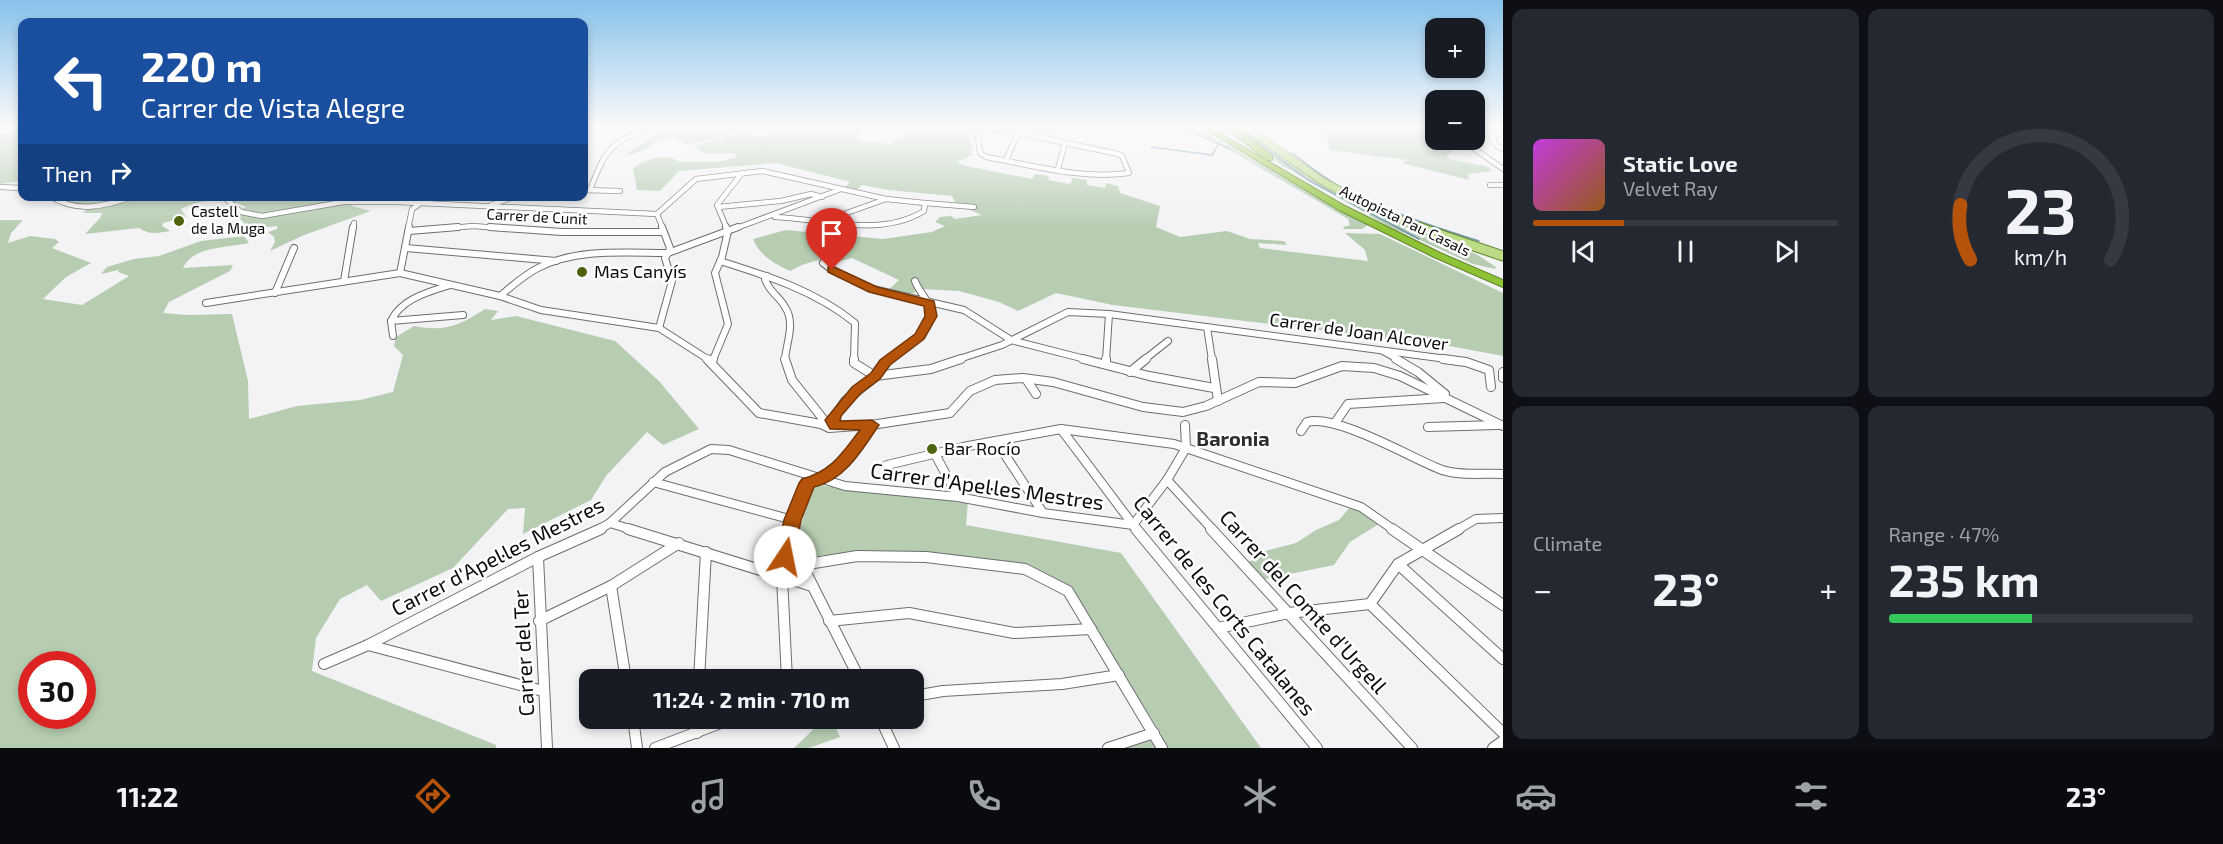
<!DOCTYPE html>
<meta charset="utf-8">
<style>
:root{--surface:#171b24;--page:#242831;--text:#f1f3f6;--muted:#9ea1a6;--line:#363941;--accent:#b45309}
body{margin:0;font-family:"Exo 2",sans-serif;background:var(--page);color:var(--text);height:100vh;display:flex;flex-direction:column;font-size:22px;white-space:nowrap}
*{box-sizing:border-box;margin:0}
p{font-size:20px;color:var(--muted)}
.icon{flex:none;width:33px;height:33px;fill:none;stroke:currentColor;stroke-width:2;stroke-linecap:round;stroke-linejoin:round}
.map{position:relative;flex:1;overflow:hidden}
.panel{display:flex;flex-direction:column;gap:9px;padding:9px;background:#0d0f14;width:720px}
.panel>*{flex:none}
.guide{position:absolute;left:18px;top:18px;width:570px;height:183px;border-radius:12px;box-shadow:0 3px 9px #0003;background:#1a4fa0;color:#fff;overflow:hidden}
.controls{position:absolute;left:1425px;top:18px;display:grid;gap:12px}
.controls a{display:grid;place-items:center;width:60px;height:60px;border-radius:12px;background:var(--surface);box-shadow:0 3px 9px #0003;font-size:30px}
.speed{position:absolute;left:18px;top:651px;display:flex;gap:12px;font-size:30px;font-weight:700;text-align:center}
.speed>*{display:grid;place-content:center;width:78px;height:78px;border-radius:50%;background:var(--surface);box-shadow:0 3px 9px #0003;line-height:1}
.speed .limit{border:9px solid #d22;background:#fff;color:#111}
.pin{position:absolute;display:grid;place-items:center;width:51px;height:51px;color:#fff;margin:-62px -26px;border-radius:50% 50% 50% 0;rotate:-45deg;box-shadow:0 0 6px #0007}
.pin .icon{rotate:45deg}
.me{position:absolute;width:66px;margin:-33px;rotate:11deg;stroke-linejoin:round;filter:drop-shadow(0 0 4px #0008)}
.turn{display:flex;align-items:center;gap:21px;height:126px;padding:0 24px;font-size:27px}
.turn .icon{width:78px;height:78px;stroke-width:2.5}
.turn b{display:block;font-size:42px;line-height:51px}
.then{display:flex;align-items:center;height:57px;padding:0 24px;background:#0003;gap:12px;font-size:22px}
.big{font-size:45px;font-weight:700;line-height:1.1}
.panel .widget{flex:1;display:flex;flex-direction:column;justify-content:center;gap:9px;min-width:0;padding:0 21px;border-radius:12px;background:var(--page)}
.panel .dial{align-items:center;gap:0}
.dial svg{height:156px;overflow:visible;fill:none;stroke:var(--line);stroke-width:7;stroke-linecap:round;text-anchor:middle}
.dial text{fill:var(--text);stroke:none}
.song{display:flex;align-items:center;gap:18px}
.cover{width:72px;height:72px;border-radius:9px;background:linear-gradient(135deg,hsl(290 70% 55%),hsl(30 70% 35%))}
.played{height:6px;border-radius:3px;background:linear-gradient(90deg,var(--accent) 30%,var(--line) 30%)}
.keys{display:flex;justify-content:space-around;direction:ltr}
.heat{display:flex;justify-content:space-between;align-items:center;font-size:33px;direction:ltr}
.charge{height:9px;border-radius:4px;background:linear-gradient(90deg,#34c759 47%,var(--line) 0)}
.panel .tiles{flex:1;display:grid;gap:9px;grid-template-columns:repeat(2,1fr)}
.trip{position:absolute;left:579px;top:669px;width:345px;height:60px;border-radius:12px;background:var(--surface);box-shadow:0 3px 9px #0003;font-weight:700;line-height:60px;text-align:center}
.tab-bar{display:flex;height:96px;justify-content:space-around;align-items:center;background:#090b0e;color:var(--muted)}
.tab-bar .icon{width:42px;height:42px}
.tab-bar .current{color:var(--accent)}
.tab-bar b{font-size:27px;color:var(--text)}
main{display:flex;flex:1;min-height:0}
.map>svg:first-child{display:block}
.green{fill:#b6cdb1;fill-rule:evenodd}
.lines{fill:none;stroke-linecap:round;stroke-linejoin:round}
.stream{stroke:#6f99a8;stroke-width:1.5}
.street-far3-casing{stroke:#6d6e70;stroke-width:6}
.street-far2-casing{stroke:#6d6e70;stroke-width:8}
.street-far1-casing{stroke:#6d6e70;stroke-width:10}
.street-casing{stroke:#6d6e70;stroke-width:12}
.primary-far1-casing{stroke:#608328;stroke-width:8}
.primary-casing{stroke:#608328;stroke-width:11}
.highway-casing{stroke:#608328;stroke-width:2}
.street-far3{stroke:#fff;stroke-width:4.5}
.street-far2{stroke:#fff;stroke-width:6}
.street-far1{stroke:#fff;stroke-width:8}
.street{stroke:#fff;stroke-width:10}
.primary-far1{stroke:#bbdb86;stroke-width:7}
.primary{stroke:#bbdb86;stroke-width:9}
.highway{fill:#8ec336;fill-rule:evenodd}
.route{fill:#b45309;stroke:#753606;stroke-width:1.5}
.poi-dot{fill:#4e630f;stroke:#fff;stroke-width:2}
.labels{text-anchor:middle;stroke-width:5;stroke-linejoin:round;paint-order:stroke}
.far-poi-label{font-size:15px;fill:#0c0c0d;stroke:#fff;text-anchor:start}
.far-street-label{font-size:15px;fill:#0c0c0d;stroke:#fff}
.poi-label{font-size:18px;fill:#0c0c0d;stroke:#fff;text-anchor:start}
.street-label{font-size:18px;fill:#0c0c0d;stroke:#fff}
.neighbourhood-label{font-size:20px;font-weight:bold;fill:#2d2e30;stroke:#fff}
.near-street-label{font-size:21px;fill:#0c0c0d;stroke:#fff}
</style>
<main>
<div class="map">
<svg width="1503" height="748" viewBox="0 0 1503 748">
<rect width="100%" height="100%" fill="#f3f3f6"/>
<g class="green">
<path d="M 675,126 L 745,126 L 734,133 L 688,145 C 659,126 653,154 624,155 L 659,133 L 672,130 Z"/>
<path d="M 831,126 L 861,130 L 857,140 L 889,144 L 920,126 L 960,126 L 959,129 L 971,139 L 972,150 L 970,152 L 973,155 L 956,162 L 966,166 L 1032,179 L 1035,174 L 1049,176 L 1048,180 L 1070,184 L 1073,178 L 1087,180 L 1087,185 L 1105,188 L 1106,183 L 1118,186 L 1120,193 L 1160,206 L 1156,227 L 1180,237 L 1227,231 L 1250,239 L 1284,241 L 1287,245 L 1258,243 L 1260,248 L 1368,261 L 1365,250 L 1345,233 L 1380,234 L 1503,293 L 1503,356 L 1444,345 L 1113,305 L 1056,293 L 1018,311 L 999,302 L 959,291 L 922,289 L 906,296 L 886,292 L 899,280 L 852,258 L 830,264 L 818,260 L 802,265 L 790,271 C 775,264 760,256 753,239 L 786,230 L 883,239 L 932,232 L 945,226 L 935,222 L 940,217 L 951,216 L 955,219 L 982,215 L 956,204 L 952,196 L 889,190 L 862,185 L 855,191 L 843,189 L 850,182 L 776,163 L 679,171 L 660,191 L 637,190 L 633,169 C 642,159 668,152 680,162 L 718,162 L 738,157 L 733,153 L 704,154 L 695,146 L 734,134 L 744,133 L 761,136 L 785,130 L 817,131 Z"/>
<path d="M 1180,126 L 1200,126 L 1204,128 L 1199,129 L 1306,191 L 1369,224 L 1362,229 L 1344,229 L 1343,227 L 1350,225 L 1348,219 L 1228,149 Z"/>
<path d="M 1214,126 L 1243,127 L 1316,181 L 1356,203 L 1407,225 L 1405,230 L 1476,254 L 1496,267 L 1495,269 L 1473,264 L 1388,226 L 1283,166 L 1257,148 L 1247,146 Z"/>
<path d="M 1323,126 L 1381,126 L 1429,135 L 1435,137 L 1436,140 L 1456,145 L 1446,158 L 1489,167 L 1492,171 L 1468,174 L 1469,180 L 1402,163 L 1408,160 L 1330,150 Z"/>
<path d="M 22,132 L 22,181 L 0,184 L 0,135 Z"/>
<path d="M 56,197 L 412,197 L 402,200 L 355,200 L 352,206 L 371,211 L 304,235 L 270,251 L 275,242 L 274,237 L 268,232 L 277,229 L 277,226 L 250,229 L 234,213 L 246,207 C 229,197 198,199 181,209 L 186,217 L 163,223 L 162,226 L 170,231 C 158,233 149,235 139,228 L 85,234 L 100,218 L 102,213 L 83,213 L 88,208 Z"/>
<path d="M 0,220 L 23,220 L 11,233 L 8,243 L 30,236 L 55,239 L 59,242 L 52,248 L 91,263 L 66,277 L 43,299 L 82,305 L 129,276 L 118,272 L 119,270 L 101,274 L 107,267 L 134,259 L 159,256 L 201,241 L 244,236 L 249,243 C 227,248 193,246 183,268 L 233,265 L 230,271 L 169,302 L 163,313 L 187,315 L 232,314 L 248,381 L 249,419 L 297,406 L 360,400 L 393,392 L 403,355 L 394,346 L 396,337 L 414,326 C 444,332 459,326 485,309 L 498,311 L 491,320 L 516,316 L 615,341 L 659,381 L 699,429 L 663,445 L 647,432 L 606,476 L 591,500 L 523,534 L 525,508 L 508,509 L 453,568 L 381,601 L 367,585 L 340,599 L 316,638 L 312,671 L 496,745 L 496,748 L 0,748 ZM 32,664 L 82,664 L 82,716 L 32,716 Z"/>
<path d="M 815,485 L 968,501 L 966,525 L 1121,553 L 1261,748 L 1119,748 L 1161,734 L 1069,586 L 1038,570 L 936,554 L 857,552 L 807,557 L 797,540 L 809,495 Z"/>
<path d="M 1351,506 L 1382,522 L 1350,542 L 1334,565 L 1265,579 L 1248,561 L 1258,560 L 1253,554 L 1296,543 L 1316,530 L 1339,520 Z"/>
<path d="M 824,719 L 832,719 L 840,737 L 809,748 L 794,748 Z"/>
</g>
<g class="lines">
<g class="stream">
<path d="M 1179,126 L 1230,149"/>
<path d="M 1236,126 L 1308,180 L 1419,239"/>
<path d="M 1151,147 L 1212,155 L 1218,145"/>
<path d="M 1292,153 C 1307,164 1321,176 1337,185 C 1382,210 1431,226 1479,241"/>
</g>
<g class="street-far3-casing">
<g id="street-far3">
<path d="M 854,126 L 878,126"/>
<path d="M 966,126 L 978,137 L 980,153 L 986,157 C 1031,165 1083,180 1129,173 L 1122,156 L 1118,154 L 985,126"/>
<path d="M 1498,126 L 1503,127"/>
<path d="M 1503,132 L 1492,138 L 1497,146 L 1503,149"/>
<path d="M 1045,139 L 1050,126"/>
<path d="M 1462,140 L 1503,169"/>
<path d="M 1006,160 L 1018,133"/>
<path d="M 1058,169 L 1065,143"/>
<path d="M 1490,185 L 1503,185"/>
<path d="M 0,187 L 22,188"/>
<path d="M 584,190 L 620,191"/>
<path d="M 590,190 C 607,145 613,140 659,126"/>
<path d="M 50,196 C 77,214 106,206 135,196"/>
<path d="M 223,196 L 241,212 L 262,216 L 343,202 L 398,202 L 657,214"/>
<path d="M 491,205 L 517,196"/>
<path d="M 718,207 L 781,201 L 811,194 L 822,197"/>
<path d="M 775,217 C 824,219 880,238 924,211 L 925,203 L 974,207"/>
<path d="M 827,220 L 886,199 L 925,203"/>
<path d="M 353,229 L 354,223"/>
<path d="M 408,229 L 412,209 L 421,203 L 442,196"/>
<path d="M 439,229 L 473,226 L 512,229"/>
<path d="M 663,229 L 657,214 L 696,179 L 762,171 L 886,199"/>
<path d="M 727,229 L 717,205 L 742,173"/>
<path d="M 734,229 L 841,189"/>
</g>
</g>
<g class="street-far2-casing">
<g id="street-far2">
<path d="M 490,227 L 562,232 L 663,232"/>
<path d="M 726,227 L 728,231"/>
<path d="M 409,231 L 458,227"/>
<path d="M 406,248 L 556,261"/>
<path d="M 720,261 C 768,276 816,291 855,323 L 854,360"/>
<path d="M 823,263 L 832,270 L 873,289 L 964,310 L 1011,340 L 1089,360"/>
<path d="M 400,273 L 409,227"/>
<path d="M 767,276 L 765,279 C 769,292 779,296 785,307 C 796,323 786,343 785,360"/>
<path d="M 344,281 L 353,227"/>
<path d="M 450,285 C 428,292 401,299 391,321 L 463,315"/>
<path d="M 275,293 L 294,248"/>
<path d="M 500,296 C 512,286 524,275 538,268 C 577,248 625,253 668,253 L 670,248 L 662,227"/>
<path d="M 206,303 L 400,273 L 500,296 L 541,310 L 659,328 L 709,360"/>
<path d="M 391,321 L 393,336"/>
<path d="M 1207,327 L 1212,360"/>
<path d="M 659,328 L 672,281 L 665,258 L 668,253 L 738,227"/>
<path d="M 1383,351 L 1399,360"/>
<path d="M 713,360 L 728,324 L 715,273 L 722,257 L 728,231"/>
<path d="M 888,360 C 902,347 939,331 929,306 C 926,297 918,290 915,281"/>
<path d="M 956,360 L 1002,345 L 1068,312 L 1109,314 L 1454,360"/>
<path d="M 1106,360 L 1109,314"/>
<path d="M 1144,360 L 1168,341"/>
</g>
</g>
<g class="street-far1-casing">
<g id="street-far1">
<path d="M 707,359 L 759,413 L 821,424"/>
<path d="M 785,359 L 792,380 L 824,420"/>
<path d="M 854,359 L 854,363 L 875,376 L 931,369 L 961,359"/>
<path d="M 1083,359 L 1149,376 L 1214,388"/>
<path d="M 1212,359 L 1218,401"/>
<path d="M 1443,359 L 1466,362 L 1489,370 L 1491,387"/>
<path d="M 712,362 L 713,359"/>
<path d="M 1106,364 L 1106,359"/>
<path d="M 1130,372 L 1146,359"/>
<path d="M 1503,372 L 1503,378"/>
<path d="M 1026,379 L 1036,394"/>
<path d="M 832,420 L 845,401 L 874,378 L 889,359"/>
<path d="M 1335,423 L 1348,404 L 1444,398 L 1445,394 L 1418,372 L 1396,359"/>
<path d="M 821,424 L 829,428 L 871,425 L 950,413 L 970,391 L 995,380 L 1023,378 L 1053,382 L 1143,407 L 1183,412 L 1206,406 L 1259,382 L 1295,383 L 1342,366 L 1374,368 L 1400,376 L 1503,426"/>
<path d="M 1428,427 L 1498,425"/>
<path d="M 1061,429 L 1137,530"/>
<path d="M 1301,431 L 1307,422 C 1337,414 1411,458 1442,470 C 1460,476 1485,473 1503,474"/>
<path d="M 996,441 L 1043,513"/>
<path d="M 935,454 L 958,497"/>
<path d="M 887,465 L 963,447 L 1061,429 L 1174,444 L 1361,507 L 1394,530"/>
<path d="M 1167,480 L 1213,530"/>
<path d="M 653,482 L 793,520"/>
<path d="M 610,523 L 633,530"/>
<path d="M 598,530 L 610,523 L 665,472 L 711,449 L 729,450 L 845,486 L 958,497 L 1043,513 L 1133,525 L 1167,480 L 1186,448 L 1185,425"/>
<path d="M 790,530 L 807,483 C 837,473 854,450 872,425"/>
<path d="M 1457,530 L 1476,519 L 1503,518"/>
</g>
</g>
<g class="street-casing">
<g id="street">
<path d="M 628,529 L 812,586"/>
<path d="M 1136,529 L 1317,748"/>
<path d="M 1211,529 L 1412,748"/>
<path d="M 1392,529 L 1503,605"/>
<path d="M 788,537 L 860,680"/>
<path d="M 538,557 L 547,748"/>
<path d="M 1398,564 L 1503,659"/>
<path d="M 802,565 L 857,556 L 926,557 L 1025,569 L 1068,591 L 1162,748"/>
<path d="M 611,586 L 626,680"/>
<path d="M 1370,604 L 1503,733"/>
<path d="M 539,621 L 611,586 L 679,543"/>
<path d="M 829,621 L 909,613 L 1014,633 L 1091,629"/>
<path d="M 1218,628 L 1289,613 L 1370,604 L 1398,564 L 1459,529"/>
<path d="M 368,645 L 543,691"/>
<path d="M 324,664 L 368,645 L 538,557 L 601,529"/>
<path d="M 699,680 L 706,552"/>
<path d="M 787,680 L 782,577 L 791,529"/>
<path d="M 914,696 L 943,691 L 1062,684 L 1119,675"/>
<path d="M 633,718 L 637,748"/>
<path d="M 880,718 L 894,748"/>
<path d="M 697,733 L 698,718"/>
<path d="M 655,748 L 734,718"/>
<path d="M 1108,748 L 1154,733"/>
<path d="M 1493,748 L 1503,741"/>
</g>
</g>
<g class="primary-far1-casing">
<path id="primary-far1" d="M 1244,126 L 1322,181 L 1365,204 L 1422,229"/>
</g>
<g class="primary-casing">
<path id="primary" d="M 1418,227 L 1503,256"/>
</g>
<g class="highway-casing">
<g id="highway">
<path d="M 1200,126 L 1207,126 L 1345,206 L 1440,253 L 1503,280 L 1503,287 L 1434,257 L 1339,210 Z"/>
<path d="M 1226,126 L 1234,126 L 1272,156 L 1272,160 L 1266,160 Z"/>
</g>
</g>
<use href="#street-far3" class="street-far3"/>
<use href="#street-far2" class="street-far2"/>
<use href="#street-far1" class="street-far1"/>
<use href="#street" class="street"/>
<use href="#primary-far1" class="primary-far1"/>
<use href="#primary" class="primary"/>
<use href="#highway" class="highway"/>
</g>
<linearGradient id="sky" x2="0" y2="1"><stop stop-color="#88c1e9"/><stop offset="0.55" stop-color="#fafafb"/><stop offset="1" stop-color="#fafafb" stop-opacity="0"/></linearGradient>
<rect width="1503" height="230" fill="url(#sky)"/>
<path class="route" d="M 832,266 L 877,287 L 934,301 L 937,316 L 924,339 L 890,365 L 880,379 L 861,393 L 841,416 L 840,421 L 872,420 L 879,425 C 862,450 845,480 814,487 L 801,520 L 794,557 L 792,562 L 785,564 L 779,562 L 776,557 L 784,520 L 799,483 L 802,479 C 832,471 842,453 860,430 L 830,429 L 825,420 L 852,387 L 871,373 L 880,360 L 915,334 L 925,316 L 924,306 L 869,292 L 828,272 L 828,267 Z"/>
<g class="poi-dot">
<circle cx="179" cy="221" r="6"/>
<circle cx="582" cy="272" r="6"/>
<circle cx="932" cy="449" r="6"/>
</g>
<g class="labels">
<g class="far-poi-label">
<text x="191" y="217">Castell<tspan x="191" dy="17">de la Muga</tspan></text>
</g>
<g class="far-street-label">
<text transform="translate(537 217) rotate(3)" y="5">Carrer de Cunit</text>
<text transform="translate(1405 221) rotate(26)" y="5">Autopista Pau Casals</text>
</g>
<g class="poi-label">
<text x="594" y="278">Mas Canyís</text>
<text x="944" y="455">Bar Rocío</text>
</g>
<g class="street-label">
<text transform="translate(1359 332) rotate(8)" y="6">Carrer de Joan Alcover</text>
</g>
<g class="neighbourhood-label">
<text x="1233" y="446">Baronia</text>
</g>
<g class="near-street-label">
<text transform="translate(987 487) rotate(8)" y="7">Carrer d'Apel·les Mestres</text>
<text transform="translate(498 557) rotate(-27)" y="7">Carrer d'Apel·les Mestres</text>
<text transform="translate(1303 602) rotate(48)" y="7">Carrer del Comte d'Urgell</text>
<text transform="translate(1224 606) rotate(51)" y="7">Carrer de les Corts Catalanes</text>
<text transform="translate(524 653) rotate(-93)" y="7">Carrer del Ter</text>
</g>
</g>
</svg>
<div class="controls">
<a>+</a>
<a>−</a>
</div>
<div class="speed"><div class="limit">30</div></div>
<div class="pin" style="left:832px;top:270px;background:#d93025"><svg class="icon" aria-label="arrive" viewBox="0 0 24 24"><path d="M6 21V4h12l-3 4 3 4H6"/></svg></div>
<svg class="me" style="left:785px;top:557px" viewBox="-20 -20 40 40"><circle r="19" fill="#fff"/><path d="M0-13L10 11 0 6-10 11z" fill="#b45309"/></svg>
<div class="trip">11:24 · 2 min · 710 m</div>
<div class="guide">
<div class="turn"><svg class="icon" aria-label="left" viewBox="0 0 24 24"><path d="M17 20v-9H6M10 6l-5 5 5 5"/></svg><div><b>220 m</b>Carrer de Vista Alegre</div></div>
<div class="then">Then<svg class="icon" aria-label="right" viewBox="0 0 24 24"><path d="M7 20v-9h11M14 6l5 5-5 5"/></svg></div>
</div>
</div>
<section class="panel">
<div class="tiles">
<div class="widget">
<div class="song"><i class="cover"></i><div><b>Static Love</b><p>Velvet Ray</p></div></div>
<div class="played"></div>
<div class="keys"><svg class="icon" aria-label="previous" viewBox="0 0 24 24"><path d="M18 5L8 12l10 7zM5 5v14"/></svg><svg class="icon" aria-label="pause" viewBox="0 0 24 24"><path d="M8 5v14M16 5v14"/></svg><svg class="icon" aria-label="next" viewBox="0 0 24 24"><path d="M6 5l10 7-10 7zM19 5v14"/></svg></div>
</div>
<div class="widget dial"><svg viewBox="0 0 100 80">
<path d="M14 69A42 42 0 1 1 86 69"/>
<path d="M14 69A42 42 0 0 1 9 41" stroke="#b45309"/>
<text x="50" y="56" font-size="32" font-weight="700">23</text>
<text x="50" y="72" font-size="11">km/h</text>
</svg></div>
<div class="widget"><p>Climate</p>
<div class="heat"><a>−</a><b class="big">23°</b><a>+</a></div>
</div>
<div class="widget"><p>Range · 47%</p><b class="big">235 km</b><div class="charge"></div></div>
</div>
</section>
</main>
<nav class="tab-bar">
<b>11:22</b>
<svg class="icon current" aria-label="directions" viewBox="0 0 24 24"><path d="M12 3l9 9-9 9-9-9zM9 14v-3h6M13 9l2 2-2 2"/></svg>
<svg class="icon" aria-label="music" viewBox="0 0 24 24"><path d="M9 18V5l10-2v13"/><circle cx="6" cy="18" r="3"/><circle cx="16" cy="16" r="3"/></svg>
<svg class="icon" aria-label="phone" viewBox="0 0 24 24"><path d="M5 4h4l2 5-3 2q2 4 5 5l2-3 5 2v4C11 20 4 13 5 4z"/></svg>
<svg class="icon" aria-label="climate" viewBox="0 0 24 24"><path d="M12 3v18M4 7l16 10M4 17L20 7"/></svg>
<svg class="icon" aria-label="car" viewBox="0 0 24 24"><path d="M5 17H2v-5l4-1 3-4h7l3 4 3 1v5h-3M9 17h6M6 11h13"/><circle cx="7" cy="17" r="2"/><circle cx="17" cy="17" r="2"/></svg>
<svg class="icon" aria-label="filters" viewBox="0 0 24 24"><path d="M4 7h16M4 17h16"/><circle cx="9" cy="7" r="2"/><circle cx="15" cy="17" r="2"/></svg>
<b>23°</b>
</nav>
